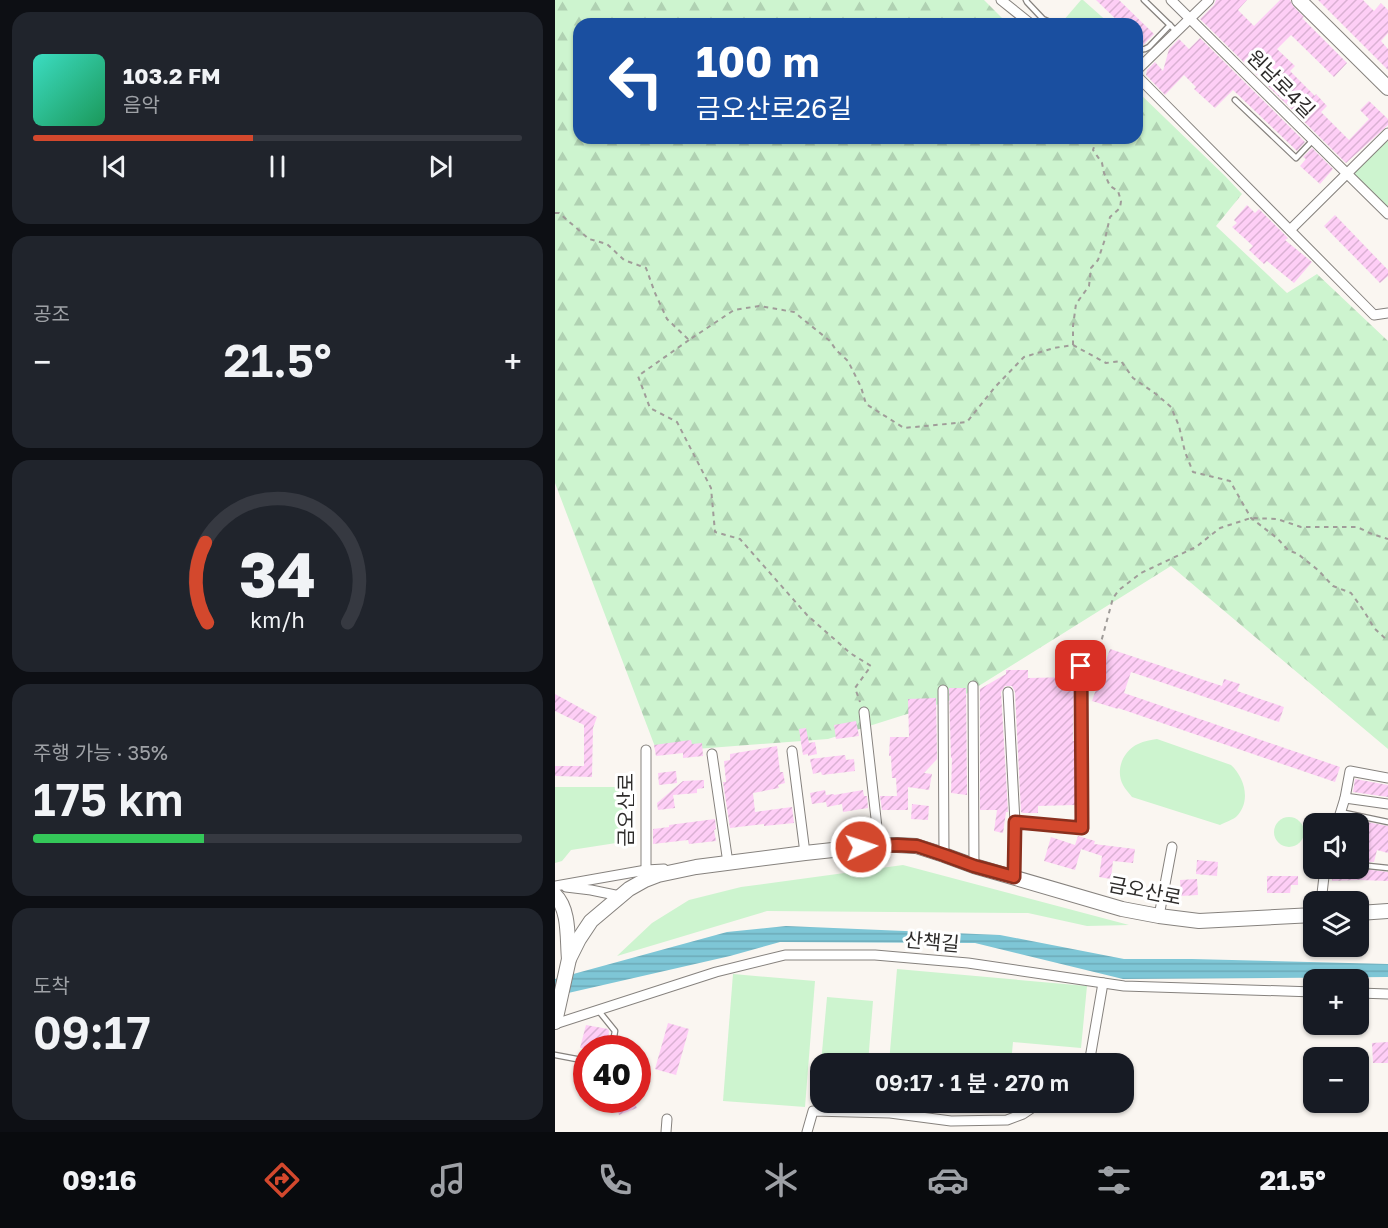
<!DOCTYPE html>
<html lang="ko">
<meta charset="utf-8">
<style>
:root{--surface:#171b24;--page:#20242c;--text:#f1f3f6;--muted:#9ea1a6;--line:#363941;--accent:#d3482d}
body{margin:0;font-family:"Golos Text","Noto Sans KR",sans-serif;background:var(--page);color:var(--text);height:100vh;display:flex;flex-direction:column;font-size:22px;white-space:nowrap}
*{box-sizing:border-box;margin:0}
p{font-size:20px;color:var(--muted)}
.icon{flex:none;width:33px;height:33px;fill:none;stroke:currentColor;stroke-width:2;stroke-linecap:round;stroke-linejoin:round}
.map{position:relative;flex:1;overflow:hidden}
.drawer{display:flex;flex-direction:column;gap:12px;padding:12px;background:#0d0f14;width:555px}
.drawer>*{flex:none}
.top-card{position:absolute;left:18px;top:18px;width:570px;height:126px;border-radius:18px;box-shadow:0 2px 4px #0004;background:#1a4fa0;color:#fff;overflow:hidden}
.buttons{position:absolute;left:748px;top:813px;display:grid;gap:12px}
.buttons a{display:grid;place-items:center;width:66px;height:66px;border-radius:12px;background:var(--surface);box-shadow:0 2px 4px #0004;font-size:30px}
.speed{position:absolute;left:18px;top:1035px;display:flex;gap:12px;font-size:30px;font-weight:700;text-align:center}
.speed>*{display:grid;place-content:center;width:78px;height:78px;border-radius:50%;background:var(--surface);box-shadow:0 2px 4px #0004;line-height:1}
.speed .limit{border:9px solid #d22;background:#fff;color:#111}
.pin{position:absolute;display:grid;place-items:center;width:51px;height:51px;color:#fff;margin:-26px;border-radius:12px;box-shadow:0 3px 9px #0006}
.me{position:absolute;width:66px;margin:-33px;rotate:86deg;stroke-linejoin:round;filter:drop-shadow(0 0 4px #0008)}
.turn{display:flex;align-items:center;gap:21px;height:126px;padding:0 24px;font-size:27px}
.turn .icon{width:78px;height:78px;stroke-width:2.5}
.turn b{display:block;font-size:42px;line-height:51px}
.big{font-size:45px;font-weight:600;line-height:1.1}
.drawer .card{flex:1;display:flex;flex-direction:column;justify-content:center;gap:9px;min-width:0;padding:0 21px;border-radius:18px;background:var(--page)}
.drawer .dial{align-items:center;gap:0}
.dial svg{height:156px;overflow:visible;fill:none;stroke:var(--line);stroke-width:7;stroke-linecap:round;text-anchor:middle}
.dial text{fill:var(--text);stroke:none}
.song{display:flex;align-items:center;gap:18px}
.cover{width:72px;height:72px;border-radius:9px;background:linear-gradient(135deg,hsl(170 70% 55%),hsl(150 70% 35%))}
.played{height:6px;border-radius:3px;background:linear-gradient(90deg,var(--accent) 45%,var(--line) 45%)}
.keys{display:flex;justify-content:space-around;direction:ltr}
.heat{display:flex;justify-content:space-between;align-items:center;font-size:33px;direction:ltr}
.charge{height:9px;border-radius:4px;background:linear-gradient(90deg,#34c759 35%,var(--line) 0)}
.trip{position:absolute;left:255px;top:1053px;width:324px;height:60px;border-radius:18px;background:var(--surface);box-shadow:0 2px 4px #0004;font-weight:600;line-height:60px;text-align:center}
.dock{display:flex;height:96px;justify-content:space-around;align-items:center;background:#090b0e;color:var(--muted)}
.dock .icon{width:42px;height:42px}
.dock .on{color:var(--accent)}
.dock b{font-size:27px;color:var(--text)}
main{display:flex;flex:1;min-height:0}
.map>svg:first-child{display:block}
.green{fill:#cdf4cf}
.forest{fill:url(#forest-firs)}
.water{fill:url(#water-rules)}
.building{fill:url(#building-hatch)}
.lines{fill:none;stroke-linecap:round;stroke-linejoin:round}
.lane-casing{stroke:#86827e;stroke-width:7}
.street-casing{stroke:#86827e;stroke-width:11}
.secondary-casing{stroke:#86827e;stroke-width:16}
.path{stroke:#a09c99;stroke-width:2;stroke-dasharray:4.5 4.5;stroke-linecap:butt}
.lane{stroke:#fff;stroke-width:4.5}
.street{stroke:#fff;stroke-width:9}
.secondary{stroke:#fff;stroke-width:14}
.route-casing{stroke:#892f1d;stroke-width:15}
.route{stroke:#d3482d;stroke-width:10}
.labels{text-anchor:middle;stroke-width:6;stroke-linejoin:round;paint-order:stroke}
.street-label{font-size:20px;fill:#2e2c2b;stroke:#fff}
</style>
<main>
<section class="drawer">
<div class="card">
<div class="song"><i class="cover"></i><div><b>103.2 FM</b><p>음악</p></div></div>
<div class="played"></div>
<div class="keys"><svg class="icon" aria-label="previous" viewBox="0 0 24 24"><path d="M18 5L8 12l10 7zM5 5v14"/></svg><svg class="icon" aria-label="pause" viewBox="0 0 24 24"><path d="M8 5v14M16 5v14"/></svg><svg class="icon" aria-label="next" viewBox="0 0 24 24"><path d="M6 5l10 7-10 7zM19 5v14"/></svg></div>
</div>
<div class="card"><p>공조</p>
<div class="heat"><a>−</a><b class="big">21.5°</b><a>+</a></div>
</div>
<div class="card dial"><svg viewBox="0 0 100 80">
<path d="M14 69A42 42 0 1 1 86 69"/>
<path d="M14 69A42 42 0 0 1 13 28" stroke="#d3482d"/>
<text x="50" y="56" font-size="32" font-weight="700">34</text>
<text x="50" y="72" font-size="11">km/h</text>
</svg></div>
<div class="card"><p>주행 가능 · 35%</p><b class="big">175 km</b><div class="charge"></div></div>
<div class="card"><p>도착</p><b class="big">09:17</b></div>
</section>
<div class="map">
<svg width="833" height="1132" viewBox="0 0 833 1132">
<defs>
<pattern id="forest-firs" width="22" height="20" patternUnits="userSpaceOnUse" patternTransform="scale(1.5)"><rect width="22" height="20" fill="#cdf4cf"/><path d="M5 1l3.5 6h-7zM16 11l3.5 6h-7z" fill="#b0d1b2"/></pattern>
<pattern id="water-rules" width="6" height="5" patternUnits="userSpaceOnUse" patternTransform="scale(1.5)"><rect width="6" height="5" fill="#7ec6d6"/><path d="M0 2.5h6" fill="none" stroke="#6daab8"/></pattern>
<pattern id="building-hatch" width="6" height="6" patternUnits="userSpaceOnUse" patternTransform="scale(1.5)"><rect width="6" height="6" fill="#fecef6"/><path d="M-1 1l2-2M0 6l6-6M5 7l2-2" fill="none" stroke="#dab1d3"/></pattern>
</defs>
<rect width="100%" height="100%" fill="#faf6f1"/>
<g class="green">
<path d="M 526,0 L 528,0 L 555,24 L 518,24 L 508,21 Z"/>
<path d="M 830,139 L 833,142 L 833,209 L 799,176 L 804,165 Z"/>
<path d="M 602,739 L 676,765 C 690,778 696,801 682,816 C 678,820 670,822 665,825 L 577,797 C 574,793 570,789 568,785 C 560,770 568,751 583,744 C 589,741 596,740 602,739 Z"/>
<path d="M 0,787 L 72,787 L 74,841 L 16,850 L 7,861 L 0,863 Z"/>
<circle cx="734" cy="832" r="15"/>
<path d="M 348,865 L 574,925 L 532,926 L 473,913 L 212,911 L 62,956 L 97,923 L 134,900 L 186,887 Z"/>
<path d="M 342,969 L 532,986 L 526,1048 L 458,1042 L 456,1063 L 334,1063 Z"/>
<path d="M 178,974 L 260,981 L 250,1107 L 168,1101 Z"/>
<path d="M 272,997 L 318,1001 L 313,1063 L 266,1063 Z"/>
</g>
<path class="forest" d="M 0,0 L 429,0 L 453,24 L 24,24 L 24,138 L 582,138 L 582,91 L 670,176 L 687,194 L 661,226 L 732,293 L 762,274 L 833,341 L 833,749 L 616,566 L 406,697 L 273,739 L 102,752 L 0,483 Z"/>
<path class="water" d="M 231,926 L 445,935 L 569,959 L 637,959 L 833,964 L 833,977 L 568,979 L 420,943 L 225,942 L 175,956 L 0,996 L 0,979 L 172,932 Z"/>
<g class="building">
<path d="M 541,0 L 564,0 L 599,34 L 588,45 L 582,39 L 582,24 L 566,24 Z"/>
<path d="M 661,0 L 692,0 L 683,10 L 699,26 L 725,0 L 735,0 L 738,6 L 749,17 L 747,18 L 792,63 L 779,77 L 736,35 L 722,49 L 740,66 L 735,71 L 760,96 L 761,94 L 772,106 L 766,112 L 794,140 L 814,119 L 805,110 L 814,101 L 833,119 L 833,125 L 791,163 L 645,19 L 659,5 Z"/>
<path d="M 763,0 L 808,0 L 819,11 L 826,3 L 833,10 L 833,33 L 826,41 L 833,49 L 833,70 Z"/>
<path d="M 645,38 L 750,142 L 742,151 L 678,90 L 660,108 L 639,89 L 641,87 L 629,75 L 610,95 L 591,75 L 592,70 L 600,62 L 608,71 L 614,49 L 624,39 L 634,49 Z"/>
<path d="M 757,148 L 778,169 L 765,184 L 745,166 L 751,159 L 748,157 Z"/>
<path d="M 692,205 L 700,213 L 704,209 L 733,238 L 730,240 L 757,262 L 739,283 L 712,261 L 709,264 L 694,250 L 698,246 L 677,227 L 682,223 L 679,220 Z"/>
<path d="M 780,215 L 833,270 L 833,276 L 825,283 L 769,226 Z"/>
<path d="M 555,649 L 667,686 L 669,679 L 685,684 L 682,691 L 729,707 L 724,722 L 576,672 L 569,693 L 785,767 L 780,782 L 563,708 L 563,709 L 537,701 Z"/>
<path d="M 451,670 L 473,670 L 473,678 L 519,677 L 518,741 L 519,741 L 520,805 L 483,806 L 483,813 L 468,813 L 466,812 L 460,692 L 457,686 L 450,686 L 446,692 L 453,812 L 451,812 L 448,833 L 439,831 L 442,810 L 425,810 L 425,689 L 451,674 Z"/>
<path d="M 394,688 L 411,688 L 412,795 L 396,793 L 397,758 L 396,758 Z"/>
<path d="M 0,694 L 42,717 L 38,728 L 37,777 L 0,776 L 0,766 L 29,766 L 29,725 L 0,711 Z"/>
<path d="M 381,698 L 382,759 L 369,773 L 377,774 L 374,790 L 353,787 L 353,810 L 327,810 L 325,796 L 342,796 L 341,778 L 337,778 L 336,756 L 334,756 L 335,737 L 354,737 L 353,699 Z"/>
<path d="M 301,721 L 304,736 L 281,739 L 279,725 Z"/>
<path d="M 251,728 L 254,743 L 260,742 L 262,754 L 253,756 L 253,754 L 248,755 L 244,729 Z"/>
<path d="M 136,740 L 137,744 L 147,743 L 148,756 L 128,758 L 128,753 L 101,756 L 99,745 Z"/>
<path d="M 222,746 L 225,772 L 228,772 L 230,783 L 223,785 L 224,788 L 198,793 L 200,812 L 237,807 L 239,823 L 209,826 L 209,824 L 175,828 L 168,782 L 171,782 L 169,761 L 175,760 L 175,754 Z"/>
<path d="M 290,755 L 291,760 L 299,759 L 300,771 L 267,775 L 266,772 L 258,774 L 255,759 Z"/>
<path d="M 121,771 L 122,783 L 104,785 L 103,773 Z"/>
<path d="M 800,779 L 833,785 L 833,797 L 798,792 Z"/>
<path d="M 149,780 L 149,788 L 142,789 L 142,793 L 118,795 L 120,808 L 103,810 L 102,803 L 128,781 Z"/>
<path d="M 270,790 L 271,795 L 279,794 L 279,795 L 308,790 L 309,796 L 312,796 L 313,808 L 288,812 L 287,804 L 272,807 L 271,802 L 257,804 L 255,793 Z"/>
<path d="M 357,804 L 374,806 L 373,820 L 356,819 Z"/>
<path d="M 791,818 L 833,826 L 833,853 L 822,850 L 819,862 L 804,861 L 804,853 L 807,844 L 804,843 L 804,824 L 789,824 Z"/>
<path d="M 160,819 L 161,829 L 159,830 L 161,841 L 134,844 L 133,840 L 98,844 L 98,829 L 114,827 L 114,825 Z"/>
<path d="M 523,836 L 540,841 L 539,844 L 580,849 L 578,863 L 558,861 L 556,879 L 544,877 L 547,856 L 526,849 L 520,870 L 489,861 L 496,837 L 520,845 Z"/>
<path d="M 642,860 L 663,862 L 662,876 L 641,874 Z"/>
<path d="M 777,868 L 801,868 L 833,872 L 833,881 L 803,880 L 777,881 Z"/>
<path d="M 712,876 L 743,876 L 743,885 L 736,885 L 735,893 L 712,893 Z"/>
<path d="M 642,879 L 643,895 L 626,896 L 625,880 Z"/>
<path d="M 113,1023 L 134,1029 L 121,1075 L 100,1069 Z"/>
<path d="M 31,1025 L 53,1029 L 54,1031 L 52,1048 L 25,1048 Z"/>
<path d="M 833,1042 L 833,1063 L 818,1063 L 817,1043 Z"/>
<path d="M 58,1100 L 78,1100 L 82,1108 L 64,1115 Z"/>
</g>
<g class="lines">
<g class="lane-casing">
<g id="lane">
<path d="M 471,0 L 472,2 L 488,19 L 499,24"/>
<path d="M 589,0 L 622,32"/>
<path d="M 582,50 L 590,49 L 594,47 L 615,25"/>
<path d="M 680,100 L 741,158 L 758,140"/>
<path d="M 785,812 L 833,822"/>
<path d="M 804,865 L 833,868"/>
<path d="M 43,1010 L 60,1031 L 57,1048"/>
<path d="M 0,1055 L 32,1061"/>
</g>
</g>
<g class="street-casing">
<g id="street">
<path d="M 446,0 L 476,24"/>
<path d="M 616,0 L 833,214"/>
<path d="M 582,70 L 654,0"/>
<path d="M 582,76 L 819,315 L 833,313"/>
<path d="M 735,230 L 833,133"/>
<path d="M 418,686 L 419,866"/>
<path d="M 388,690 L 389,855"/>
<path d="M 453,692 L 460,822 L 459,877"/>
<path d="M 309,712 L 324,845"/>
<path d="M 237,751 L 250,853"/>
<path d="M 157,754 L 173,863"/>
<path d="M 790,798 L 833,804"/>
<path d="M 460,822 L 527,828 L 526,666"/>
<path d="M 782,824 L 790,798 L 795,771 L 833,778"/>
<path d="M 91,870 L 91,750"/>
<path d="M 0,886 L 91,870 L 109,869"/>
<path d="M 11,887 L 36,890 L 65,896"/>
<path d="M 766,902 L 770,868"/>
<path d="M 604,916 L 617,847"/>
<path d="M 804,993 L 833,994"/>
<path d="M 0,1024 L 161,972 L 230,955 L 320,955 L 413,963 L 569,986 L 759,992"/>
<path d="M 534,1064 L 548,983"/>
<path d="M 111,1132 L 112,1119"/>
<path d="M 252,1132 L 258,1111 L 335,1113 L 396,1121 L 452,1120 L 468,1114 L 486,1102"/>
</g>
</g>
<g class="secondary-casing">
<g id="secondary">
<path d="M 744,0 L 833,88"/>
<path d="M 0,895 C 15,910 12,939 14,959"/>
<path d="M 804,913 L 833,911"/>
<path d="M 0,1022 L 14,959 L 24,939 L 36,921 L 74,889 L 90,880 L 103,875 L 141,867 L 250,853 L 324,845 L 342,845 L 361,846 L 389,855 L 419,866 L 567,909 L 604,916 L 644,921 L 759,915"/>
</g>
</g>
<g class="path">
<path d="M 0,213 L 4,213 L 34,239 L 52,244 L 69,260 L 91,268 L 100,293 L 112,319 L 134,340 L 179,310 L 204,306 L 239,312 L 275,341 L 281,350 L 293,361 L 306,387 L 311,404 L 349,428 L 412,422 L 440,387 L 469,357 L 499,348 L 518,345 L 551,363 L 566,361 L 578,378 L 601,394 L 616,407 L 624,426 L 630,452 L 638,472 L 675,481 L 696,518 L 722,538 L 733,550 L 743,554 L 763,570 L 778,586 L 796,593 L 809,611 L 819,628 L 833,641"/>
<path d="M 134,340 L 83,376 L 95,408 L 122,422 L 156,488 L 160,532 L 185,539 L 252,615 L 295,653 L 316,666 L 300,688 L 305,702"/>
<path d="M 518,345 L 518,326 L 521,304 L 534,286 L 536,268 L 543,260 L 550,239 L 555,217 L 565,208 L 566,201 L 563,191 L 555,186 L 549,173 L 547,163 L 538,150 L 542,138"/>
<path d="M 536,664 L 545,646 L 558,598 L 564,590 L 586,573 L 641,547 L 665,528 L 696,518 L 722,519 L 746,527 L 802,527 L 817,534 L 833,539"/>
</g>
<use href="#lane" class="lane"/>
<use href="#street" class="street"/>
<use href="#secondary" class="secondary"/>
</g>
<g class="lines">
<g class="route-casing">
<path id="route" d="M 306,847 L 342,845 L 362,846 L 389,855 L 419,866 L 459,877 L 460,822 L 527,828 L 526,666"/>
</g>
<use href="#route" class="route"/>
</g>
<g class="labels">
<g class="street-label">
<text transform="translate(726 84) rotate(45)" y="7">원남로4길</text>
<text transform="translate(71 810) rotate(-90)" y="7">금오산로</text>
<text transform="translate(590 891) rotate(11)" y="7">금오산로</text>
<text transform="translate(377 942) rotate(5)" y="7">산책길</text>
</g>
</g>
</svg>
<div class="buttons">
<a><svg class="icon" aria-label="sound" viewBox="0 0 24 24"><path d="M4 9h4l5-4v14l-5-4H4zM17 9q2 3 0 6"/></svg></a>
<a><svg class="icon" aria-label="layers" viewBox="0 0 24 24"><path d="M12 4l9 5-9 5-9-5zM3 14l9 5 9-5"/></svg></a>
<a>+</a>
<a>−</a>
</div>
<div class="speed"><div class="limit">40</div></div>
<div class="pin" style="left:526px;top:666px;background:#d93025"><svg class="icon" aria-label="arrive" viewBox="0 0 24 24"><path d="M6 21V4h12l-3 4 3 4H6"/></svg></div>
<svg class="me" style="left:306px;top:847px" viewBox="-20 -20 40 40"><circle r="17" fill="#d3482d" stroke="#fff" stroke-width="3"/><path d="M0-11L8 9 0 5-8 9z" fill="#fff"/></svg>
<div class="trip">09:17 · 1 분 · 270 m</div>
<div class="top-card">
<div class="turn"><svg class="icon" aria-label="left" viewBox="0 0 24 24"><path d="M17 20v-9H6M10 6l-5 5 5 5"/></svg><div><b>100 m</b>금오산로26길</div></div>
</div>
</div>
</main>
<nav class="dock">
<b>09:16</b>
<svg class="icon on" aria-label="directions" viewBox="0 0 24 24"><path d="M12 3l9 9-9 9-9-9zM9 14v-3h6M13 9l2 2-2 2"/></svg>
<svg class="icon" aria-label="music" viewBox="0 0 24 24"><path d="M9 18V5l10-2v13"/><circle cx="6" cy="18" r="3"/><circle cx="16" cy="16" r="3"/></svg>
<svg class="icon" aria-label="phone" viewBox="0 0 24 24"><path d="M5 4h4l2 5-3 2q2 4 5 5l2-3 5 2v4C11 20 4 13 5 4z"/></svg>
<svg class="icon" aria-label="climate" viewBox="0 0 24 24"><path d="M12 3v18M4 7l16 10M4 17L20 7"/></svg>
<svg class="icon" aria-label="car" viewBox="0 0 24 24"><path d="M5 17H2v-5l4-1 3-4h7l3 4 3 1v5h-3M9 17h6M6 11h13"/><circle cx="7" cy="17" r="2"/><circle cx="17" cy="17" r="2"/></svg>
<svg class="icon" aria-label="filters" viewBox="0 0 24 24"><path d="M4 7h16M4 17h16"/><circle cx="9" cy="7" r="2"/><circle cx="15" cy="17" r="2"/></svg>
<b>21.5°</b>
</nav>
